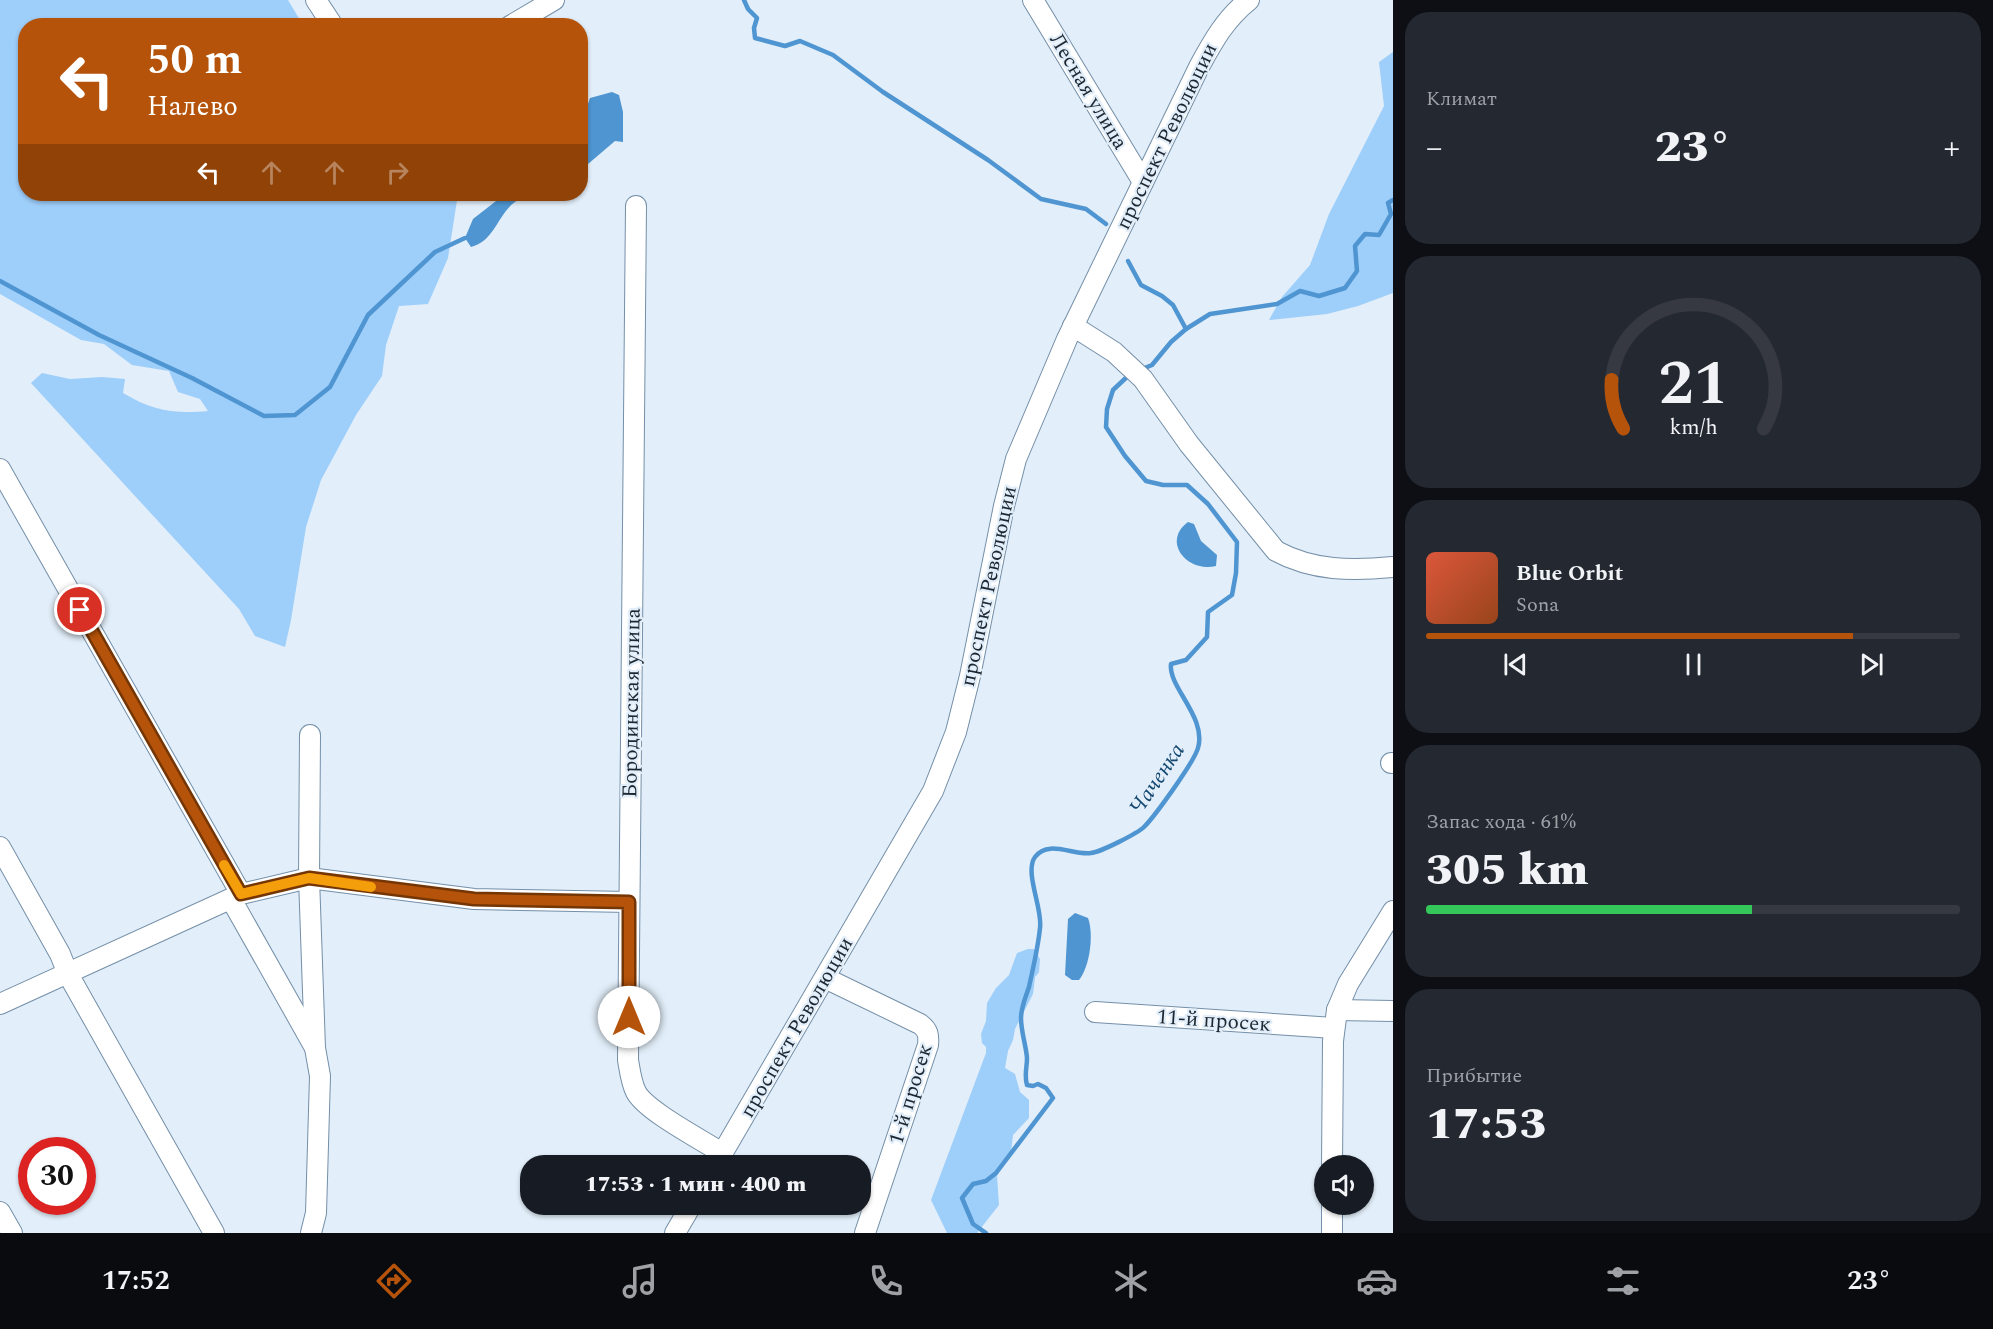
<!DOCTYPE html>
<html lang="ru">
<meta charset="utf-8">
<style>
:root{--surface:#171b24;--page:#242831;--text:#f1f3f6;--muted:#9ea1a6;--line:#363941;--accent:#b45309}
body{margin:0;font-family:Spectral,serif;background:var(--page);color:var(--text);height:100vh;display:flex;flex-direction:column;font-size:22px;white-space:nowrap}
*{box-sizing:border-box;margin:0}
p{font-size:20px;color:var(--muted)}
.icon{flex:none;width:33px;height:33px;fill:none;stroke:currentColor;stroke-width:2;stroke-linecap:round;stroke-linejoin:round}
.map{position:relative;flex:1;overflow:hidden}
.panel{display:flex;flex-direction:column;gap:12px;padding:12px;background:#0d0f14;width:600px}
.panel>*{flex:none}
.top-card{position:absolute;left:18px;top:18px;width:570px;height:183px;border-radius:24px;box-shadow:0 2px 4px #0004;background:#b45309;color:#fff;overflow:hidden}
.controls{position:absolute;left:1314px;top:1155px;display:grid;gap:12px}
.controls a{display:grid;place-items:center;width:60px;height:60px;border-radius:50%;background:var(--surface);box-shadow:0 2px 4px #0004;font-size:30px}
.speed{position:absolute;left:18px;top:1137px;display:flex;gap:12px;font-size:30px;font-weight:700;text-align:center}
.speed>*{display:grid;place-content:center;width:78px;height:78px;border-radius:50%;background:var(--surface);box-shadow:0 2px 4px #0004;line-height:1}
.speed .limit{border:9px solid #d22;background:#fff;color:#111}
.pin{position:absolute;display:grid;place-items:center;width:51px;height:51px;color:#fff;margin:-26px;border:3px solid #fff;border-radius:50%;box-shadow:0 2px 6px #0007}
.me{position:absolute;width:66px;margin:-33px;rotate:0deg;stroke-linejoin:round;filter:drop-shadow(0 0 4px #0008)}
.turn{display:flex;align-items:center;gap:21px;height:126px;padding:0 30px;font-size:27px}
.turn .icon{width:78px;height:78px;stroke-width:2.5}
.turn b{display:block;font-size:42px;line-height:51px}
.lanes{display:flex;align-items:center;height:57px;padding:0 30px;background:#0003;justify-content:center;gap:30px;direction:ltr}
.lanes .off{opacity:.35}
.big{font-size:45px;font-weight:800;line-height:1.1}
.panel .card{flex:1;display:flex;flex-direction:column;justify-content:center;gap:9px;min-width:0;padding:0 21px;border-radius:24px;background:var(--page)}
.panel .dial{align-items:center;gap:0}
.dial svg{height:156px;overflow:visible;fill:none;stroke:var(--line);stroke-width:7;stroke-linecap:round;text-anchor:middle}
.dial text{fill:var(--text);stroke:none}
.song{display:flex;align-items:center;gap:18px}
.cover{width:72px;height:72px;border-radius:9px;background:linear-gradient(135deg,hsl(10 70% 55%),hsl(20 70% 35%))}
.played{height:6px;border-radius:3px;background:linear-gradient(90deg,var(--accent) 80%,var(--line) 80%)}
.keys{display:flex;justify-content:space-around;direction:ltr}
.heat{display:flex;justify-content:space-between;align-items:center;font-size:33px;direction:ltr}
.charge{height:9px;border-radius:4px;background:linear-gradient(90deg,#34c759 61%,var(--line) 0)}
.trip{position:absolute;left:520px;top:1155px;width:351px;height:60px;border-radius:24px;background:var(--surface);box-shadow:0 2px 4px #0004;font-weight:800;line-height:60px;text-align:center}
.menu{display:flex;height:96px;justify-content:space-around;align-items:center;background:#090b0e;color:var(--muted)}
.menu .icon{width:42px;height:42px}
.menu .active{color:var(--accent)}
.menu b{font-size:27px;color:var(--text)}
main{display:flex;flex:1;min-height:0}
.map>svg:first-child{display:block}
.green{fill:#9ecefa}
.water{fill:#4f95d1}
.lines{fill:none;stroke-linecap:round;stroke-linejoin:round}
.stream{stroke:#4f95d1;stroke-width:4.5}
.minor-casing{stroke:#748fa8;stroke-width:22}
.minor{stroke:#fff;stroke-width:20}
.route-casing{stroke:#753606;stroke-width:15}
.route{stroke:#b45309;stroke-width:10}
.slow{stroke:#f59e0b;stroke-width:10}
.labels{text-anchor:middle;stroke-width:4.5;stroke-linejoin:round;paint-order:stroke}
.street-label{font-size:21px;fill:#1c2731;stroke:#e2eef9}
.water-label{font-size:22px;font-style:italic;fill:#144870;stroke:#e2eef9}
</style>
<main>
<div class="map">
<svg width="1393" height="1233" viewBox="0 0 1393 1233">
<rect width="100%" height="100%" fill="#e2eef9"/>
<g class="green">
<path d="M 0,0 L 288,0 L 303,25 L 26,26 L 26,194 L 458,194 L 448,258 L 428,304 L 399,306 L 386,345 L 382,376 L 356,415 L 321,480 L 306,527 L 291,620 L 285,647 L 255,636 L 239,609 L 31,383 L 42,373 L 70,379 L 102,377 L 125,379 L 123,393 C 153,411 174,414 208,411 L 200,399 L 178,392 L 169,371 L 132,365 L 104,344 L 81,340 L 0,294 Z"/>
<path d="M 1393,52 L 1393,293 L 1358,306 L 1327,314 L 1269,320 L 1282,297 L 1310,265 L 1329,214 L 1384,106 L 1379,62 Z"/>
<path d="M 1028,949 L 1034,949 L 1040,959 L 1039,972 L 1035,977 L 1033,994 L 1015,1029 L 1013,1040 L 1008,1051 L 1005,1068 L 1015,1074 L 1020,1092 L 1029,1100 L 1029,1118 L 1013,1135 L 1011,1152 L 997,1176 L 999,1205 L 977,1233 L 947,1233 L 931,1200 L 986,1053 L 986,1047 L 982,1043 L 981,1034 L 986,1021 L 987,1003 L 996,988 L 1009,975 L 1017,953 Z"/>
</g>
<g class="water">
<path d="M 612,92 L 619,95 L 623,112 L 623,142 L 615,141 L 581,170 L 581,124 L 590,98 Z"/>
<path d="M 505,194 L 550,194 L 546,198 C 539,199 529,196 522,198 C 498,208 497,241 471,247 L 465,238 L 473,219 Z"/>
<path d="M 1188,522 L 1194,524 L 1201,541 L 1217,555 L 1216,566 C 1188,573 1161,542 1188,522 Z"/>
<path d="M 1075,913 L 1088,918 C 1094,934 1090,966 1079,980 L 1072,980 L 1065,975 L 1068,919 Z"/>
</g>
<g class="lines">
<g class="stream">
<path d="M 744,0 L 748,9 L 757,18 L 754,28 L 755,38 L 785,46 L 800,41 L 833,55 L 883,92 L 988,160 L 1041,199 L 1086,209 L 1106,224"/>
<path d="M 1128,261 L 1141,285 L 1162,296 L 1173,305 L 1186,329"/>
<path d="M 0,281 L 99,335 L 192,378 L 264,416 L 295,415 L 330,387 L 368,315 L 435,252 L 465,238"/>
<path d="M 1140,370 L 1152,365 L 1171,342 L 1186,329 L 1210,314 L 1277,304 L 1300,291 L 1319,296 L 1345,288 L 1357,271 L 1355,246 L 1365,234 L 1379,235 L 1391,214 L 1388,203 L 1393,200"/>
<path d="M 986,1233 L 973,1224 L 962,1198 L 973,1184 L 986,1181 L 996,1173 L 1053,1098 L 1046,1088 L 1038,1084 L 1033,1086 L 1027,1085 C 1024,1075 1027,1068 1027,1058 C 1026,1045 1021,1032 1021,1018 C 1021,1007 1026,996 1029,987 C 1033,968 1038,948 1040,928 C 1043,909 1024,872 1035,857 C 1048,839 1074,856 1091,853 C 1101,852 1138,833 1144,827 C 1155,816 1194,762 1198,748 C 1207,717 1168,687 1171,664 L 1186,660 L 1207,637 L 1208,612 L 1232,595 L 1236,573 L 1237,542 L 1208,504 L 1187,485 L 1163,485 L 1146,481 L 1125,456 L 1106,427 L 1107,409 L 1113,390 L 1129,375"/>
</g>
<g class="minor-casing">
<g id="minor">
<path d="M 316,0 L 333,26"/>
<path d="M 1033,0 L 1143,182"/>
<path d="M 510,26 L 554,0"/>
<path d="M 636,206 L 628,1060 C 630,1071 631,1082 636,1092 C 646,1111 702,1140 722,1153"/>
<path d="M 1073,326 L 1114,352 L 1143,379 L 1189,444 L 1276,551 C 1313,571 1352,571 1393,567"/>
<path d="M 0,469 L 241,894"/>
<path d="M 310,735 L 309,878 L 315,1048 L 320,1076 L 316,1213 L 311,1233"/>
<path d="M 1391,763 L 1393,763"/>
<path d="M 0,847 L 60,954 L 68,974 L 214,1233"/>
<path d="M 231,899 L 314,1046"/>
<path d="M 825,978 L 920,1024 C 928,1030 929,1035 928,1045 L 865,1233"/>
<path d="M 0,1004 L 241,894 L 309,878 L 474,899 L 629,902"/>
<path d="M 1337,1010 L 1393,1011"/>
<path d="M 1095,1012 L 1334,1028"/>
<path d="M 715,1166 L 933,791 L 956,732 L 970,676 L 1004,506 L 1016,459 L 1067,339 L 1199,67 C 1213,41 1226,18 1249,0"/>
<path d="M 1332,1166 L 1333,1041 L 1337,1010 L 1348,984 L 1393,911"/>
<path d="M 0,1212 L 12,1233"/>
<path d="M 675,1233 L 692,1204"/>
<path d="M 1332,1233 L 1332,1204"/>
</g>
</g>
<use href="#minor" class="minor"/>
</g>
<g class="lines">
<g class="route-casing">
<path id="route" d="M 80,610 L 241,894 L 309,878 L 474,899 L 629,902 L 629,1017"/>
</g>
<use href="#route" class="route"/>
<path class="slow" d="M 224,865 L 241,894 L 309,878 L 371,887"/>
</g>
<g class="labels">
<g class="street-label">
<text transform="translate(1089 91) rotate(59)" y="7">Лесная улица</text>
<text transform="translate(1166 136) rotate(-64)" y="7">проспект Революции</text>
<text transform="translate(988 586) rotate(-78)" y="7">проспект Революции</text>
<text transform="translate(631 703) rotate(-89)" y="7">Бородинская улица</text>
<text transform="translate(1214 1020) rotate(4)" y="7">11-й просек</text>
<text transform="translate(796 1027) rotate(-60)" y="7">проспект Революции</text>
<text transform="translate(910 1094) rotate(-73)" y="7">1-й просек</text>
</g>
<g class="water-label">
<text transform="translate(1156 778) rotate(-56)" y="8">Чаченка</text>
</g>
</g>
</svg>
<div class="controls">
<a><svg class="icon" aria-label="sound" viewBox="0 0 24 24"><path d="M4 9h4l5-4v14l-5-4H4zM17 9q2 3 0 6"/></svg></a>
</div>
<div class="speed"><div class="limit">30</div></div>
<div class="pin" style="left:80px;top:610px;background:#d93025"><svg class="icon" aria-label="arrive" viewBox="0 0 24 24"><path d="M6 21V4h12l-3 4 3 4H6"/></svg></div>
<svg class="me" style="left:629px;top:1017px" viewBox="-20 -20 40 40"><circle r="19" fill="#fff"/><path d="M0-13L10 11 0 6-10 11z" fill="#b45309"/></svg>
<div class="trip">17:53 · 1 мин · 400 m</div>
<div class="top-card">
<div class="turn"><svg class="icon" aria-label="left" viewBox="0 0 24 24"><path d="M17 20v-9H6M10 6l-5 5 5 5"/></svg><div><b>50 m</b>Налево</div></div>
<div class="lanes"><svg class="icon" aria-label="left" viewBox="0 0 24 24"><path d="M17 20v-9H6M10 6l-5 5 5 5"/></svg><svg class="icon off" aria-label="ahead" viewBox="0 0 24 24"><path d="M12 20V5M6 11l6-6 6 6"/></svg><svg class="icon off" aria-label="ahead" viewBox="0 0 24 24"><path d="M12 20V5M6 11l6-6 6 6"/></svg><svg class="icon off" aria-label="right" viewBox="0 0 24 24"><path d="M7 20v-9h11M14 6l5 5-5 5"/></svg></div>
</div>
</div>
<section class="panel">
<div class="card"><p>Климат</p>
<div class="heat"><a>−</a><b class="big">23°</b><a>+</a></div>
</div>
<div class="card dial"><svg viewBox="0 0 100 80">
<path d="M14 69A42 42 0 1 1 86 69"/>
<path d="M14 69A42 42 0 0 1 8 44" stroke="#b45309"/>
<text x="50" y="56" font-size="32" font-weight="700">21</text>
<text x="50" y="72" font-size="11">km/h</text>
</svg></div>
<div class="card">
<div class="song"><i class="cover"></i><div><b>Blue Orbit</b><p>Sona</p></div></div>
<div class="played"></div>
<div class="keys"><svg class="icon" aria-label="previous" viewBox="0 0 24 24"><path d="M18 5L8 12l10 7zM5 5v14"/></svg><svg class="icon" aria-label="pause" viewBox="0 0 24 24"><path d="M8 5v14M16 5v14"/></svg><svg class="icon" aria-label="next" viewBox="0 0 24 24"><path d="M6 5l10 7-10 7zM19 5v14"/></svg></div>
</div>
<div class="card"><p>Запас хода · 61%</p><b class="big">305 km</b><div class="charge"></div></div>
<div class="card"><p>Прибытие</p><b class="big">17:53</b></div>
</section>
</main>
<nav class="menu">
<b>17:52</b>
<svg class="icon active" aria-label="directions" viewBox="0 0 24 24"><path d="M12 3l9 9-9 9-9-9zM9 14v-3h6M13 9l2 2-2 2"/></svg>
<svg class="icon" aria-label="music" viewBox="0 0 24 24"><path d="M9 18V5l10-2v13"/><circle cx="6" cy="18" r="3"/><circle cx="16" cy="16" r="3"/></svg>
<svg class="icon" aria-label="phone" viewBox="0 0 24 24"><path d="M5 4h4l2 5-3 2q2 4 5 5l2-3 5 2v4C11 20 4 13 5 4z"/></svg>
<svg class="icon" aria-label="climate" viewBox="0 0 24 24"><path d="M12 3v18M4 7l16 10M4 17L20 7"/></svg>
<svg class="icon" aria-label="car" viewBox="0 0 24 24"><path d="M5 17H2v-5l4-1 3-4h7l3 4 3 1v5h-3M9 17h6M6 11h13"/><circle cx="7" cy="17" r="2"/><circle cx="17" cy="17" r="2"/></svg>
<svg class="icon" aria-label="filters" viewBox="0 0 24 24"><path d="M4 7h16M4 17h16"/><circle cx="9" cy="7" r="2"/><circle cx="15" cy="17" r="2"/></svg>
<b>23°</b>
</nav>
